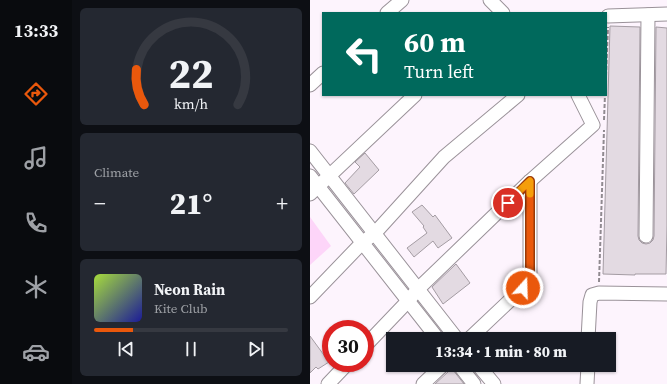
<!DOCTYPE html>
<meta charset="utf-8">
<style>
:root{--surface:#171b24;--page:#242831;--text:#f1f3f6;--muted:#9ea1a6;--line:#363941;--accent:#ea580c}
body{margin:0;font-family:"Source Serif 4",serif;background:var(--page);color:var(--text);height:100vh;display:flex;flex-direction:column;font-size:15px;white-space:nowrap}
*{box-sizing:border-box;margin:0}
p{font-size:13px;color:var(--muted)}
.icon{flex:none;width:22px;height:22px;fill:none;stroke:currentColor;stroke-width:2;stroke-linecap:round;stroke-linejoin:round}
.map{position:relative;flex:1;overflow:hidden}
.sheet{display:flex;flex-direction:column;gap:8px;padding:8px;background:#0d0f14;width:238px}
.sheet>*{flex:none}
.guide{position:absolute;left:12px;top:12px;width:285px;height:84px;border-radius:0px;box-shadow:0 1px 3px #0004;background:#00695c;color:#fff;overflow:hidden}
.speed{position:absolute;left:12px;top:320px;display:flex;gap:8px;font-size:20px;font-weight:700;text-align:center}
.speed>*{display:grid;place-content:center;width:52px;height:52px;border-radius:50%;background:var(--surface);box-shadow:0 1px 3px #0004;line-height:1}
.speed .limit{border:6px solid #d22;background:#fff;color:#111}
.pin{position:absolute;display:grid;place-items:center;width:34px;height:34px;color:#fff;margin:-17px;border:2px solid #fff;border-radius:50%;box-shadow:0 1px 4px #0007}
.me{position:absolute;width:44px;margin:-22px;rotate:20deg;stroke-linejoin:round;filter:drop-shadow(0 0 3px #0008)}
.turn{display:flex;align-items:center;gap:14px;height:84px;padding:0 16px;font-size:18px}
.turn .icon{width:52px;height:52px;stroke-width:2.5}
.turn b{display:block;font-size:28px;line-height:34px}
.big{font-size:30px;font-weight:800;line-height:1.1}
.sheet .widget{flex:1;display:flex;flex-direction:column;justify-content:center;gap:6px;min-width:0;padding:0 14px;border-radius:6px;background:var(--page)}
.sheet .dial{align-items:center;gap:0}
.dial svg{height:104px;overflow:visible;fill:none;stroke:var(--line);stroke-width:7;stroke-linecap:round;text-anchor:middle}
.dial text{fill:var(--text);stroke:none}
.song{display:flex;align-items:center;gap:12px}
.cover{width:48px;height:48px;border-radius:6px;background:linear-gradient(135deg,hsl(80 70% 55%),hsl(240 70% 35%))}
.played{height:4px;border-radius:2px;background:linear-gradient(90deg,var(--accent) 20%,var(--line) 20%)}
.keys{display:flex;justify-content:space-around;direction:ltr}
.heat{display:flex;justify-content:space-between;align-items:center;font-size:22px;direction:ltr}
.trip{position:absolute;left:76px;top:332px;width:230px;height:40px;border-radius:0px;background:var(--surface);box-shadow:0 1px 3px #0004;font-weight:800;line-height:40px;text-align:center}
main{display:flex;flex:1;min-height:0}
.tabs{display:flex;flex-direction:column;width:72px;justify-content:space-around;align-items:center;background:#090b0e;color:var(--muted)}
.tabs .icon{width:28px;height:28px}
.tabs .current{color:var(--accent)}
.tabs b{font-size:18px;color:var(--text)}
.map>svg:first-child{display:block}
.green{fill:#fdd5f9}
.building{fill:#e3dae2;stroke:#a49ca3}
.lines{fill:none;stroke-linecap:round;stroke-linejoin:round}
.street-casing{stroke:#9a9299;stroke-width:15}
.path{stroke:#908a90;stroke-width:2;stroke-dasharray:4 2;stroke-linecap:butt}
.street{stroke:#fff;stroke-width:13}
.route-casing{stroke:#983908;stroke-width:10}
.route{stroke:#ea580c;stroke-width:7}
.slow{stroke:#f59e0b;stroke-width:7}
</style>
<main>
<nav class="tabs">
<b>13:33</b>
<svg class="icon current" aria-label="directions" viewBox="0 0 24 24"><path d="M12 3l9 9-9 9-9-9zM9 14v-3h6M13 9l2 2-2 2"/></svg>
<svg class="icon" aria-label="music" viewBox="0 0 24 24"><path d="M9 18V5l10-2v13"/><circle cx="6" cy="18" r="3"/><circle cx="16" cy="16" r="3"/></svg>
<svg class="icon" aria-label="phone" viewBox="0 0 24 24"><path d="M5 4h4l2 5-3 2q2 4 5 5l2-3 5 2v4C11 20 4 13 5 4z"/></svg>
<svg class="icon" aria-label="climate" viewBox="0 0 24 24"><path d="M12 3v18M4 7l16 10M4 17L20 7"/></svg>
<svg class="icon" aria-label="car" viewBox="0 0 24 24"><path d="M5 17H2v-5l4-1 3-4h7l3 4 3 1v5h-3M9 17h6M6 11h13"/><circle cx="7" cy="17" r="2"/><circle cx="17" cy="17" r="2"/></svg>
</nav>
<section class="sheet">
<div class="widget dial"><svg viewBox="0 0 100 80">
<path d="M14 69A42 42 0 1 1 86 69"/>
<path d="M14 69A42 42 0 0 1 8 42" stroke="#ea580c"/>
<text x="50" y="56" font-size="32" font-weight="700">22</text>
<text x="50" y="72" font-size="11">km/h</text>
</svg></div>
<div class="widget"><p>Climate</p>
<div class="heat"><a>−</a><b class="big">21°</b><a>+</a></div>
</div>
<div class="widget">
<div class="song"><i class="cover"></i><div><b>Neon Rain</b><p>Kite Club</p></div></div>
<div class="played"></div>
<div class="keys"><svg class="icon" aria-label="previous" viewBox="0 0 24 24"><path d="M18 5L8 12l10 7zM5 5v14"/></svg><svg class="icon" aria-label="pause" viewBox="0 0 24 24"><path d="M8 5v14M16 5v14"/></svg><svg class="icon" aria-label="next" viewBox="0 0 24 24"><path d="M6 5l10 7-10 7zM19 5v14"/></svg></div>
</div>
</section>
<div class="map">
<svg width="357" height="384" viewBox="0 0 357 384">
<rect width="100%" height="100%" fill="#fdf4fd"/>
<path class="green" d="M 0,217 L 21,246 L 0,265 Z"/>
<g class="building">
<path d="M 300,26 L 330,27 L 328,236 L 329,240 L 332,243 L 336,244 L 340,243 L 343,240 L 344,236 L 346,27 L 357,28 L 357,226 L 356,274 L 325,274 L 325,275 L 293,274 Z"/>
<path d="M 55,153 L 69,170 L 44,194 L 35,183 L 50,167 L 45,162 Z"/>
<path d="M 112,205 L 123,217 L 125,215 L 142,238 L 128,248 L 123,241 L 104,257 L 97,248 L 117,233 L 113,227 L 114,226 L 102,212 Z"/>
<path d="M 146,264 L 160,283 L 133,304 L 122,287 Z"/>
<path d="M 0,336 L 19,362 L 8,369 L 6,367 L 0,373 Z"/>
<path d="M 141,365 L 143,370 L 154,384 L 125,384 L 139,371 Z"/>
</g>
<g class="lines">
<g class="street-casing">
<g id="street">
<path d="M 180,0 L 193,13"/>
<path d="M 77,13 L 92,0"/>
<path d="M 298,16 L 357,14"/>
<path d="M 0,85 L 13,73"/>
<path d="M 0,151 L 147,339"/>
<path d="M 0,176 L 128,339"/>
<path d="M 0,194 L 105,95"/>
<path d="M 336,236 L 338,15"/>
<path d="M 0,297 L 52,243 L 65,233 L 134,157 L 208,95"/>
<path d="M 159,339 L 213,288 L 220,272 L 220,181"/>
<path d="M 278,339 L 280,302 L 282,295 L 289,293 L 357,294"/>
<path d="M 55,346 L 98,301 L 108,289 L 220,181 L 283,125 L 268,95"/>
<path d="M 149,365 L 164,384"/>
<path d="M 168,365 L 184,384"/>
<path d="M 18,384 L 38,363"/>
<path d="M 113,384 L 133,365"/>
<path d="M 277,384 L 278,365"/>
</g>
</g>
<g class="path">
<path d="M 296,76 L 298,27"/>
<path d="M 294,120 L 295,95"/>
<path d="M 289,282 L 294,130"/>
</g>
<use href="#street" class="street"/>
</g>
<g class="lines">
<g class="route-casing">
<path id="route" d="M 198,203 L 220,181 L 220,272 L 213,288"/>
</g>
<use href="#route" class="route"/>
<path class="slow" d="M 209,191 L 220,181 L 220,194"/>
</g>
</svg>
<div class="speed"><div class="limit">30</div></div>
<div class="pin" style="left:198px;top:203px;background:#d93025"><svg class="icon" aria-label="arrive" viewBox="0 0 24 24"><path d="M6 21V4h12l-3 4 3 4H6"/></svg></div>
<svg class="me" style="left:213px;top:288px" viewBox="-20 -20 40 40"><circle r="17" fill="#ea580c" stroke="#fff" stroke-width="3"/><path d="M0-11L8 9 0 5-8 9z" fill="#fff"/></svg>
<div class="trip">13:34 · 1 min · 80 m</div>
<div class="guide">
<div class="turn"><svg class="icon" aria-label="left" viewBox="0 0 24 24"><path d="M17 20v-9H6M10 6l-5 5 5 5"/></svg><div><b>60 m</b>Turn left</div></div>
</div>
</div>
</main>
